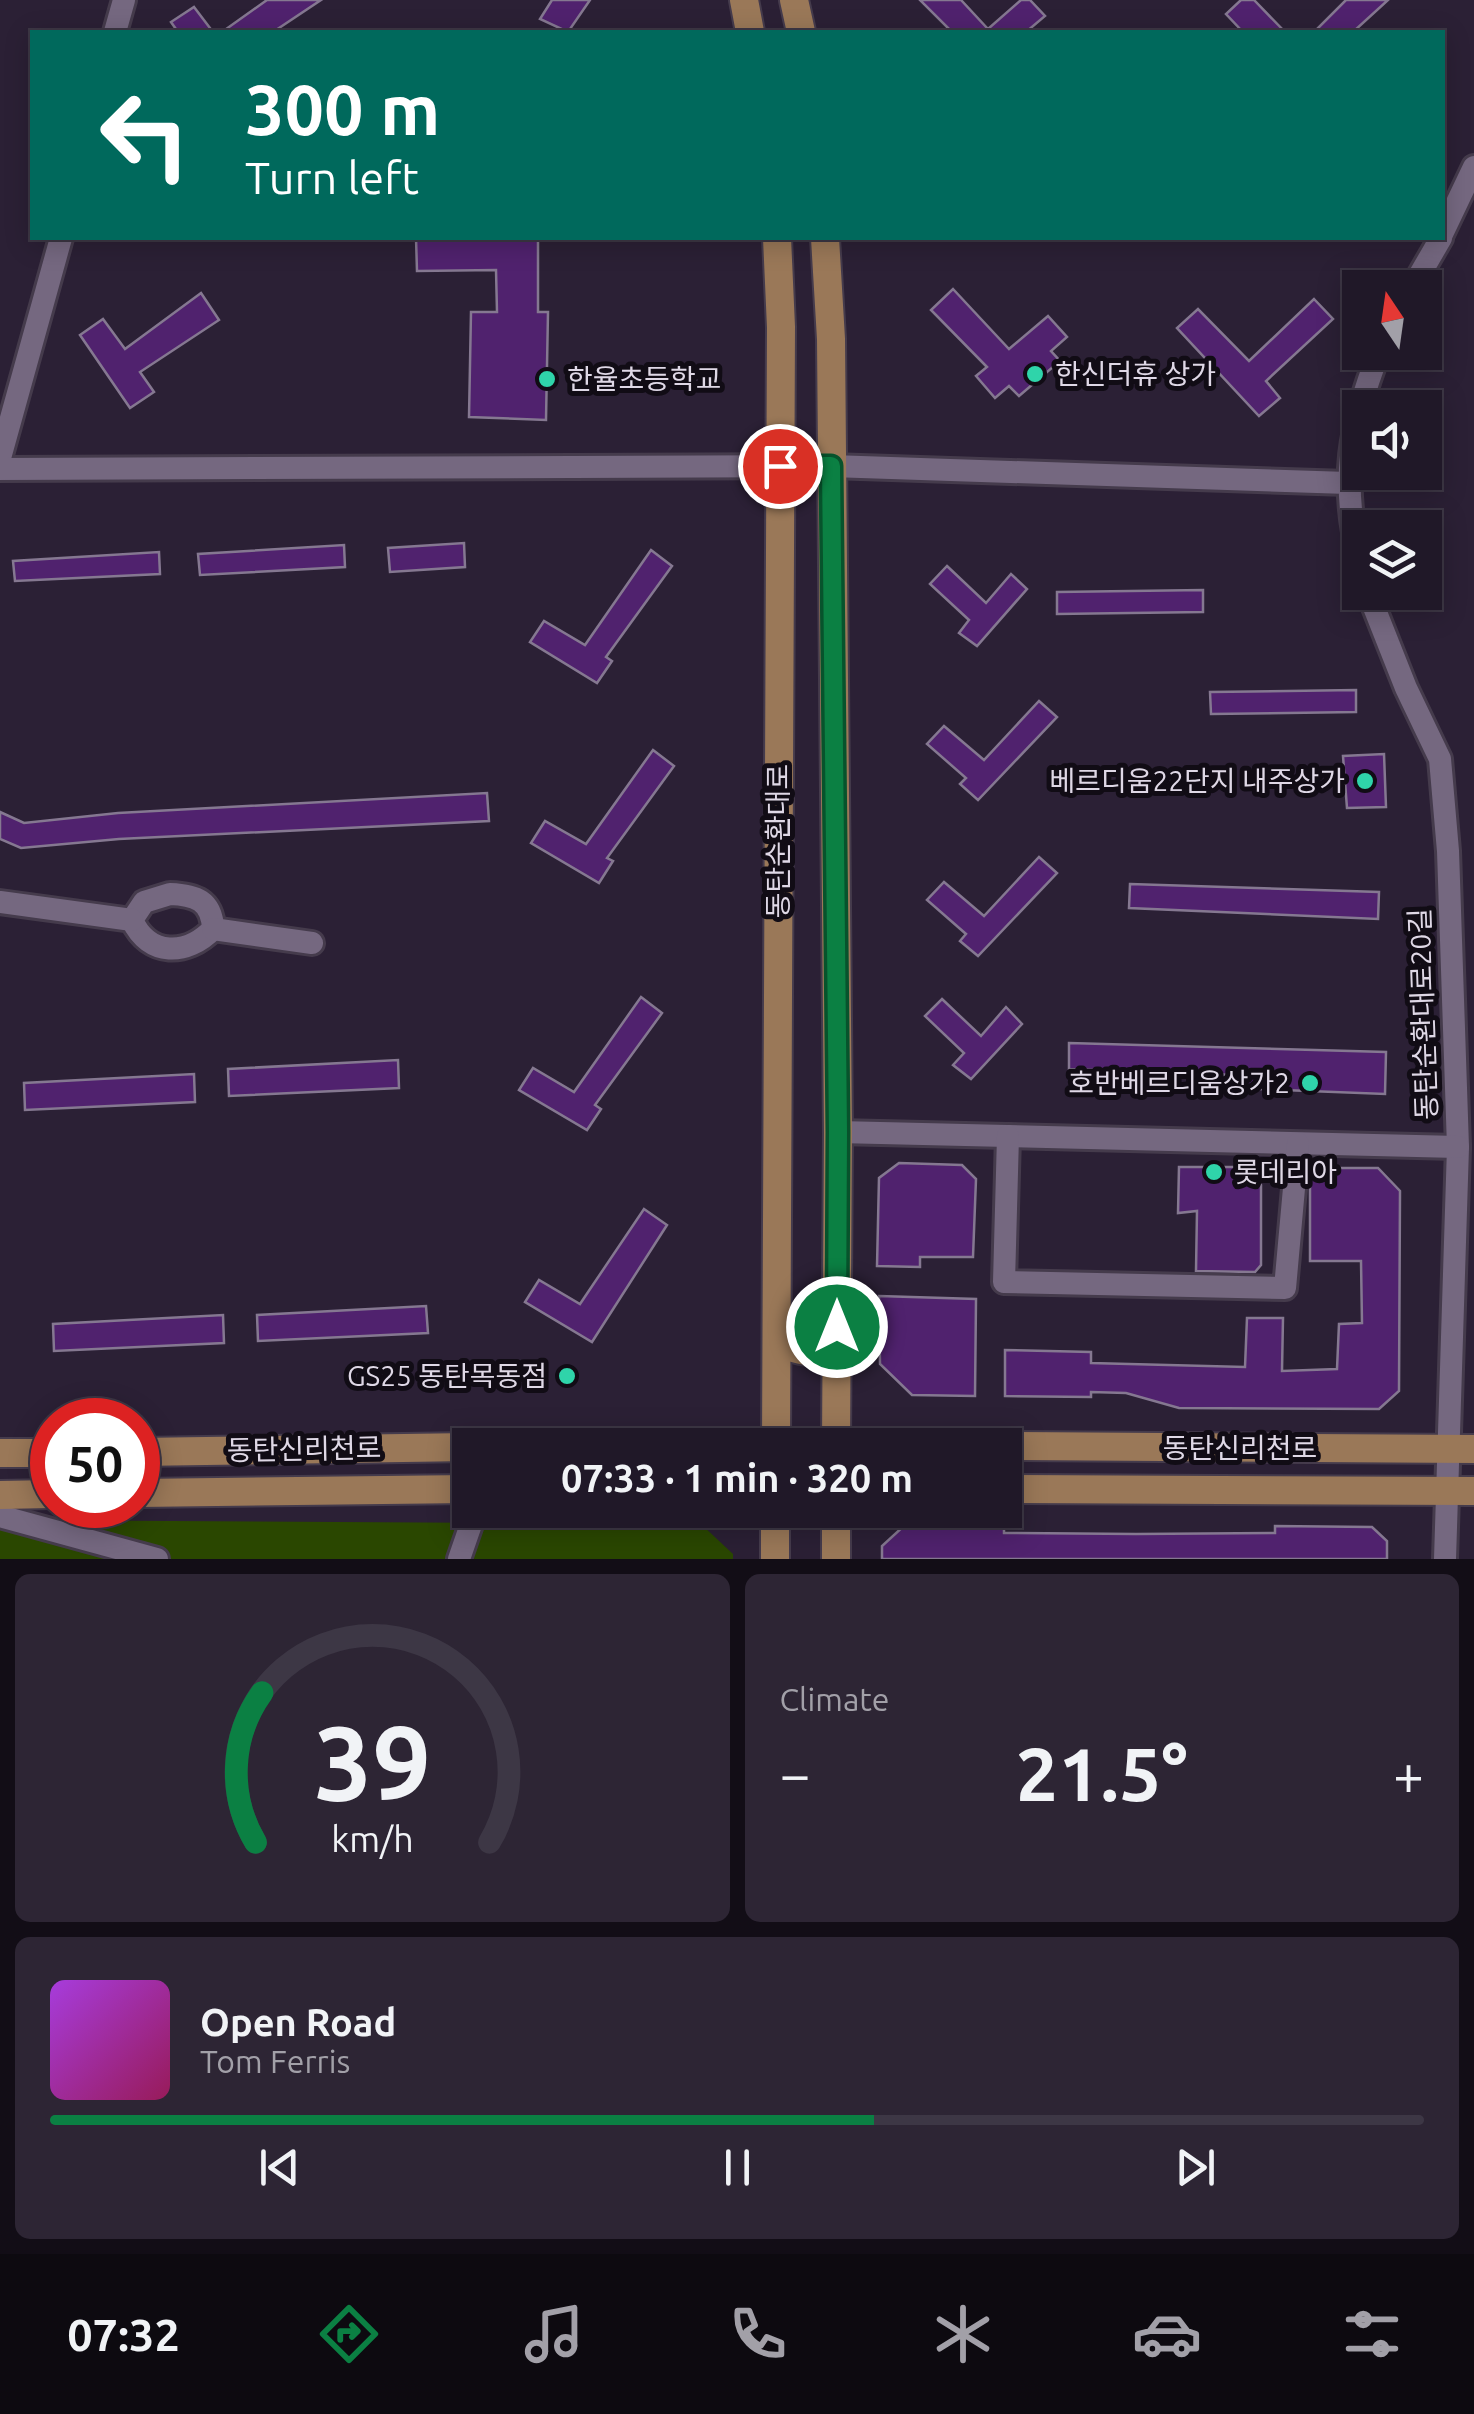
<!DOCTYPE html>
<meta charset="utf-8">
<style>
:root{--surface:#201828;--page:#2d2534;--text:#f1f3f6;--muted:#a2a0a8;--line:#3d3745;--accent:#0b8043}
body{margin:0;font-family:Ubuntu,"Noto Sans KR",sans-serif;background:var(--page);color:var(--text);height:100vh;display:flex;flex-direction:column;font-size:38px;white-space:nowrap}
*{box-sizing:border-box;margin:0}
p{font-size:32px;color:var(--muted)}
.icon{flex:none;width:55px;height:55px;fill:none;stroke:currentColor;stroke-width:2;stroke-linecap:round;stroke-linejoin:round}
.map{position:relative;height:1559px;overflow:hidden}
.sheet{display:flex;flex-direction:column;gap:15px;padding:15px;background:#120d16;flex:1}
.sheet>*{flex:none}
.hud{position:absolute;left:30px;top:30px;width:1415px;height:210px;border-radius:0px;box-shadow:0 5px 25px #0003,0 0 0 2px var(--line);background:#00695c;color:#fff;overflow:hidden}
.needle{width:65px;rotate:347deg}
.tools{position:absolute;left:1342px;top:270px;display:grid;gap:20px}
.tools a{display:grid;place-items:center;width:100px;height:100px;border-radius:0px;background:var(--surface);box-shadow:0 5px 25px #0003,0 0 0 2px var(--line);font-size:50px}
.speed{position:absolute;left:30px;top:1398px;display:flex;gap:20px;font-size:50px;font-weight:700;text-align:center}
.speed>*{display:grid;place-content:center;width:130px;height:130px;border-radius:50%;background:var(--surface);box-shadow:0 5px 25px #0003,0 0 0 2px var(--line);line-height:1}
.speed .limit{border:15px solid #d22;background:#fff;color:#111}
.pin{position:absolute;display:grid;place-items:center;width:85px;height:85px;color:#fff;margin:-42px;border:5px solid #fff;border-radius:50%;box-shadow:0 2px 10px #0007}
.me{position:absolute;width:110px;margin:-55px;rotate:0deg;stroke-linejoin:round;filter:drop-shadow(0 0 8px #0008)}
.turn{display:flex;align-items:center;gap:35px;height:210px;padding:0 50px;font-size:45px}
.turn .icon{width:130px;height:130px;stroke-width:2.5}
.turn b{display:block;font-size:70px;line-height:85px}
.big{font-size:75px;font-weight:700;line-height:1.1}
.sheet .card{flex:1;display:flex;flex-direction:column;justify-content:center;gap:15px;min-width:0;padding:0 35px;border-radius:15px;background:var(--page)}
.sheet .dial{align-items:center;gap:0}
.dial svg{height:260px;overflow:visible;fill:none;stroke:var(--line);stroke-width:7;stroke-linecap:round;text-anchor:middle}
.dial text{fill:var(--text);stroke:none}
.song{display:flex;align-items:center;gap:30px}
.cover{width:120px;height:120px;border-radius:15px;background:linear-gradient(135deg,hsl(280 70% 55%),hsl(330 70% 35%))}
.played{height:10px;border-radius:5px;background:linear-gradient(90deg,var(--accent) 60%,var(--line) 60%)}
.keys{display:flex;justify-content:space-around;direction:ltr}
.heat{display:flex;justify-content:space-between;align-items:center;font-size:55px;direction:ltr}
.sheet .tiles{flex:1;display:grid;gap:15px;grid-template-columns:1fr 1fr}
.card:last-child{grid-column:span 2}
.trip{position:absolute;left:452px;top:1428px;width:570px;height:100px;border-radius:0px;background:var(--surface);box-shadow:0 5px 25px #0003,0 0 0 2px var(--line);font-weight:700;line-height:100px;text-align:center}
.tabs{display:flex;height:160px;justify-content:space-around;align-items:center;background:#0d0a10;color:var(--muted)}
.tabs .icon{width:70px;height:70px}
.tabs .active{color:var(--accent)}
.tabs b{font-size:45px;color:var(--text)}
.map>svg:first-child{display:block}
.green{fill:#2a4700}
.building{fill:#50226e;stroke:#857891;stroke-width:2.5}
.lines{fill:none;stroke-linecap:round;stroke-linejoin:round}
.minor-casing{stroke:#453b4c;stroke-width:28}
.major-casing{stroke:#453b4c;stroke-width:32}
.minor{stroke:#756880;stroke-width:22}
.major{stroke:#9a7858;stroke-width:28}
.route-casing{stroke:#07532c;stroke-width:25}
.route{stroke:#0b8043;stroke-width:18}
.poi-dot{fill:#2fd4aa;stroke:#110c15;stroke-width:4}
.labels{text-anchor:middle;stroke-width:10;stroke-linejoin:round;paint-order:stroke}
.poi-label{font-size:28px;fill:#dfd8e6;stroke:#110c15;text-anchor:start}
.street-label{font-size:28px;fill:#dfd8e6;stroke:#110c15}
</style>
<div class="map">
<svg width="1474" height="1559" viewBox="0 0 1474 1559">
<rect width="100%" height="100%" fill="#2b2035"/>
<path class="green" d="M 0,1520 L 701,1524 L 733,1554 L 733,1559 L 0,1559 Z"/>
<g class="building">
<path d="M 267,0 L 321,0 L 273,32 L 222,32 Z"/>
<path d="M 552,0 L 590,0 L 568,32 L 540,19 Z"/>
<path d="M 920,0 L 961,0 L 988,29 L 1021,0 L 1030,0 L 1045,16 L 1026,32 L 952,32 Z"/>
<path d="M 1241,0 L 1254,0 L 1285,32 L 1243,32 L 1226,14 Z"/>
<path d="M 1346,0 L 1388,0 L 1353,32 L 1314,32 Z"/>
<path d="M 194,7 L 213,32 L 178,32 L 171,22 Z"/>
<path d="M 416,238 L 538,238 L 538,312 L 548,312 L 546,420 L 469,417 L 471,312 L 497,312 L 496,270 L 417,271 Z"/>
<path d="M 953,289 L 1009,349 L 1048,316 L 1067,337 L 1051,351 L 1060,361 L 1019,396 L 1009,386 L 995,398 L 976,376 L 987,367 L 931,310 Z"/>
<path d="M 201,293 L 219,320 L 140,372 L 154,392 L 130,408 L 80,335 L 103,319 L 125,349 Z"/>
<path d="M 1314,299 L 1333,319 L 1266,381 L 1280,398 L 1259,416 L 1177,328 L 1198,309 L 1249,361 Z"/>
<path d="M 464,543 L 465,567 L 390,572 L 388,548 Z"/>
<path d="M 344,545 L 345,567 L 200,575 L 198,554 Z"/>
<path d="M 651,550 L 672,566 L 606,657 L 612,661 L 597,683 L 530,642 L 544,621 L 585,645 Z"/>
<path d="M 159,552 L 160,574 L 15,581 L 13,561 Z"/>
<path d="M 947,566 L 986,603 L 1011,574 L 1027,589 L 977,646 L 959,633 L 969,620 L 930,584 Z"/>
<path d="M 1203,590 L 1203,612 L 1057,614 L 1057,592 Z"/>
<path d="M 1356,690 L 1356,712 L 1211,714 L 1210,692 Z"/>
<path d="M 1039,701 L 1057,717 L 978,800 L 960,784 L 966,778 L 927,744 L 944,726 L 984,760 Z"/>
<path d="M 653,750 L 674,766 L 607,858 L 613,861 L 599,883 L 531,843 L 545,821 L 586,844 Z"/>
<path d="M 1384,754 L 1386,807 L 1347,808 L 1343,756 Z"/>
<path d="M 487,793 L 489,821 L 119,839 L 21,848 L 0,839 L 0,812 L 24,823 L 118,813 Z"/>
<path d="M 1039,857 L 1057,873 L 978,956 L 960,941 L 966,934 L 927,900 L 944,882 L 984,916 Z"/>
<path d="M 1130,884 L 1379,892 L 1378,919 L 1129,908 Z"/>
<path d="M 641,997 L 662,1013 L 595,1105 L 601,1109 L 587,1130 L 519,1090 L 533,1068 L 574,1092 Z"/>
<path d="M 942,999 L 981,1036 L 1006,1007 L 1022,1024 L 971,1079 L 953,1065 L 964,1053 L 925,1016 Z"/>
<path d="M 1069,1043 L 1386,1052 L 1385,1094 L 1234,1088 L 1235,1075 L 1069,1069 Z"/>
<path d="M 398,1060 L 399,1088 L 229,1096 L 228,1069 Z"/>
<path d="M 194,1074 L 195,1102 L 25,1110 L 24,1083 Z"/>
<path d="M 899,1163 L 962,1165 L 976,1179 L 973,1257 L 920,1257 L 920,1267 L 877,1266 L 879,1178 Z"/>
<path d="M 1179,1167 L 1243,1167 L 1261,1185 L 1261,1265 L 1255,1272 L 1196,1271 L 1197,1211 L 1178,1213 Z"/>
<path d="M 1320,1168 L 1378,1168 L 1400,1191 L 1399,1391 L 1379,1409 L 1179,1408 L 1126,1393 L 1091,1392 L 1091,1397 L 1005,1396 L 1005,1350 L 1091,1352 L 1091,1363 L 1245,1367 L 1247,1318 L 1283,1318 L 1282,1371 L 1337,1369 L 1339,1324 L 1362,1323 L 1361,1261 L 1310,1261 L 1310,1179 Z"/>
<path d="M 644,1209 L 667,1225 L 592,1342 L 525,1302 L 539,1280 L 580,1304 Z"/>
<path d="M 879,1296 L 976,1299 L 975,1396 L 912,1395 L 880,1364 Z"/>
<path d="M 426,1306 L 428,1333 L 258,1341 L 257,1315 Z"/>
<path d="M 223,1315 L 224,1343 L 54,1351 L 53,1324 Z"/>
<path d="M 906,1524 L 1004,1526 L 1004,1533 L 1136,1534 L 1275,1533 L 1275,1526 L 1372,1527 L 1387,1541 L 1387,1559 L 882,1559 L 882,1546 Z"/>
</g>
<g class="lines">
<g class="minor-casing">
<g id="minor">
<path d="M 115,32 L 124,0"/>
<path d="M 1442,234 L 1474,167"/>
<path d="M 1412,288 L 1441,238"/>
<path d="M 0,458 L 61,238"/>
<path d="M 0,469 L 831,466 L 1348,483"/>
<path d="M 1360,560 C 1340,482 1350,426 1379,352"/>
<path d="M 1368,592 L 1406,688 L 1440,759 L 1448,851 L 1458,1147 L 1445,1559"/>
<path d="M 170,894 C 195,895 212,900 213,929 C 187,956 149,957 132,920 L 144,902 Z"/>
<path d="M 0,902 L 132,920"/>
<path d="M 213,929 L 312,943"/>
<path d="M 838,1132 L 1458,1147"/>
<path d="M 1008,1136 L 1004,1282 L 1285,1288 L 1298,1144"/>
<path d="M 0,1516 L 157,1559"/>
<path d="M 459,1559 L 476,1510"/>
</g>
</g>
<g class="major-casing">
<g id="major">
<path d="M 744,0 L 750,32"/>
<path d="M 794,0 L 801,32"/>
<path d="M 825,238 L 831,339 L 838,1132 L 836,1445"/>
<path d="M 777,1321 L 791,1347 C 818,1357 822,1348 837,1327"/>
<path d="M 639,1445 L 947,1445"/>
<path d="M 776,1445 L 781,327 L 777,238"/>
<path d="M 1005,1446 L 1474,1449"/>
<path d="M 138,1452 L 470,1447"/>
<path d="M 0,1453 L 52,1453"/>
<path d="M 1005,1489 L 1474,1491"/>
<path d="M 138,1493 L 470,1489"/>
<path d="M 0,1495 L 52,1494"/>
<path d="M 775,1559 L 775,1510"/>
<path d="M 836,1559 L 836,1510"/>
</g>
</g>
<use href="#minor" class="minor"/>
<use href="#major" class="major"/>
</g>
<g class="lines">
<g class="route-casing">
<path id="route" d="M 780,466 L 831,466 L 838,1132 L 837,1327"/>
</g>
<use href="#route" class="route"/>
</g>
<g class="poi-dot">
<circle cx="1035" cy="374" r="10"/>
<circle cx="547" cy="379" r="10"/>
<circle cx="1365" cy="781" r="10"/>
<circle cx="1310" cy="1083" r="10"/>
<circle cx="1214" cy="1172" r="10"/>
<circle cx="567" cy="1376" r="10"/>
</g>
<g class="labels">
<g class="poi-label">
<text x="1055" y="384">한신더휴 상가</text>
<text x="567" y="389">한율초등학교</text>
<text x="1345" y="791" text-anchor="end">베르디움22단지 내주상가</text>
<text x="1290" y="1093" text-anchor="end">호반베르디움상가2</text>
<text x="1234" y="1182">롯데리아</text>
<text x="547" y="1386" text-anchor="end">GS25 동탄목동점</text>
</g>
<g class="street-label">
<text transform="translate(778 841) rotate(-90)" y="10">동탄순환대로</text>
<text transform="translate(1423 1014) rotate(-92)" y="10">동탄순환대로20길</text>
<text x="1240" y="1458">동탄신리천로</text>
<text transform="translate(304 1449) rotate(-1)" y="10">동탄신리천로</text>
</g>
</g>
</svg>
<div class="tools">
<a><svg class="needle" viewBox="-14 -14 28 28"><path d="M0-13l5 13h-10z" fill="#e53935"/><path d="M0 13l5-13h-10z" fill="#a2a0a8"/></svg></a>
<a><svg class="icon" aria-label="sound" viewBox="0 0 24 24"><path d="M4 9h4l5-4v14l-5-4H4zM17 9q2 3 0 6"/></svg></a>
<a><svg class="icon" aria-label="layers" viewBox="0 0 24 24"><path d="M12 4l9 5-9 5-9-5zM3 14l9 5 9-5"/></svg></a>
</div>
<div class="speed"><div class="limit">50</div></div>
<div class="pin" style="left:780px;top:466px;background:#d93025"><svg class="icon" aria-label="arrive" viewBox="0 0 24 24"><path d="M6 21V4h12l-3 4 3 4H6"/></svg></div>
<svg class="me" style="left:837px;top:1327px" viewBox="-20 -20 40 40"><circle r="17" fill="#0b8043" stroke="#fff" stroke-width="3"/><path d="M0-11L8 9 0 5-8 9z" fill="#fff"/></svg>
<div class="trip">07:33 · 1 min · 320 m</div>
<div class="hud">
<div class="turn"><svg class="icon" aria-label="left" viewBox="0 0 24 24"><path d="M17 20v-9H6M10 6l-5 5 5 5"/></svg><div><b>300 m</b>Turn left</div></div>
</div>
</div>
<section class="sheet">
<div class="tiles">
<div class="card dial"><svg viewBox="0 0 100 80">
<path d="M14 69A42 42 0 1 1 86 69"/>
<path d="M14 69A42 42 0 0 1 16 23" stroke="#0b8043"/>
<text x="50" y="56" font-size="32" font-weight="700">39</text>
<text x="50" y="72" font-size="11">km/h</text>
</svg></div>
<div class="card"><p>Climate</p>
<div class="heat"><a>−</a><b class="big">21.5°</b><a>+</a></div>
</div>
<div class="card">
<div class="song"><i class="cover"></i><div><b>Open Road</b><p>Tom Ferris</p></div></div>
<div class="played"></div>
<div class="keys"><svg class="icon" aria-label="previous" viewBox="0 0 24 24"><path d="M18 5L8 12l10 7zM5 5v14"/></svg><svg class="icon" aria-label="pause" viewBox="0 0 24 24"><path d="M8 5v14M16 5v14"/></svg><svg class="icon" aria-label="next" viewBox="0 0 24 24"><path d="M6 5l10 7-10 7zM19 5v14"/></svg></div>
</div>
</div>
</section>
<nav class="tabs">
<b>07:32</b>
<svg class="icon active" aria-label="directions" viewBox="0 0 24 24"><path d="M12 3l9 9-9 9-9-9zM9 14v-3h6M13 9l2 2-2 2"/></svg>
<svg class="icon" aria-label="music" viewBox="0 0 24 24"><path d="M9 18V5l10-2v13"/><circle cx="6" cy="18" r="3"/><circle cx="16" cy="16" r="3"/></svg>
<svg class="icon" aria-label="phone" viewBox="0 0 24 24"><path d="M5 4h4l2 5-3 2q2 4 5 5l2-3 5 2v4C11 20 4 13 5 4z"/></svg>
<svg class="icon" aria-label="climate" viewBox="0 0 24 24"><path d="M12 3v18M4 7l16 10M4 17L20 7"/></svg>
<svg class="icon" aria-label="car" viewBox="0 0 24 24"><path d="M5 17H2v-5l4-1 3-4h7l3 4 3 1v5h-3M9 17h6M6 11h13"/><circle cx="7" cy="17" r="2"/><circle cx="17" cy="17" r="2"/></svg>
<svg class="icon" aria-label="filters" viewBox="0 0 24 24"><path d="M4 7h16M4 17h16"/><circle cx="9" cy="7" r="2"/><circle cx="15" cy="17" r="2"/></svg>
</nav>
